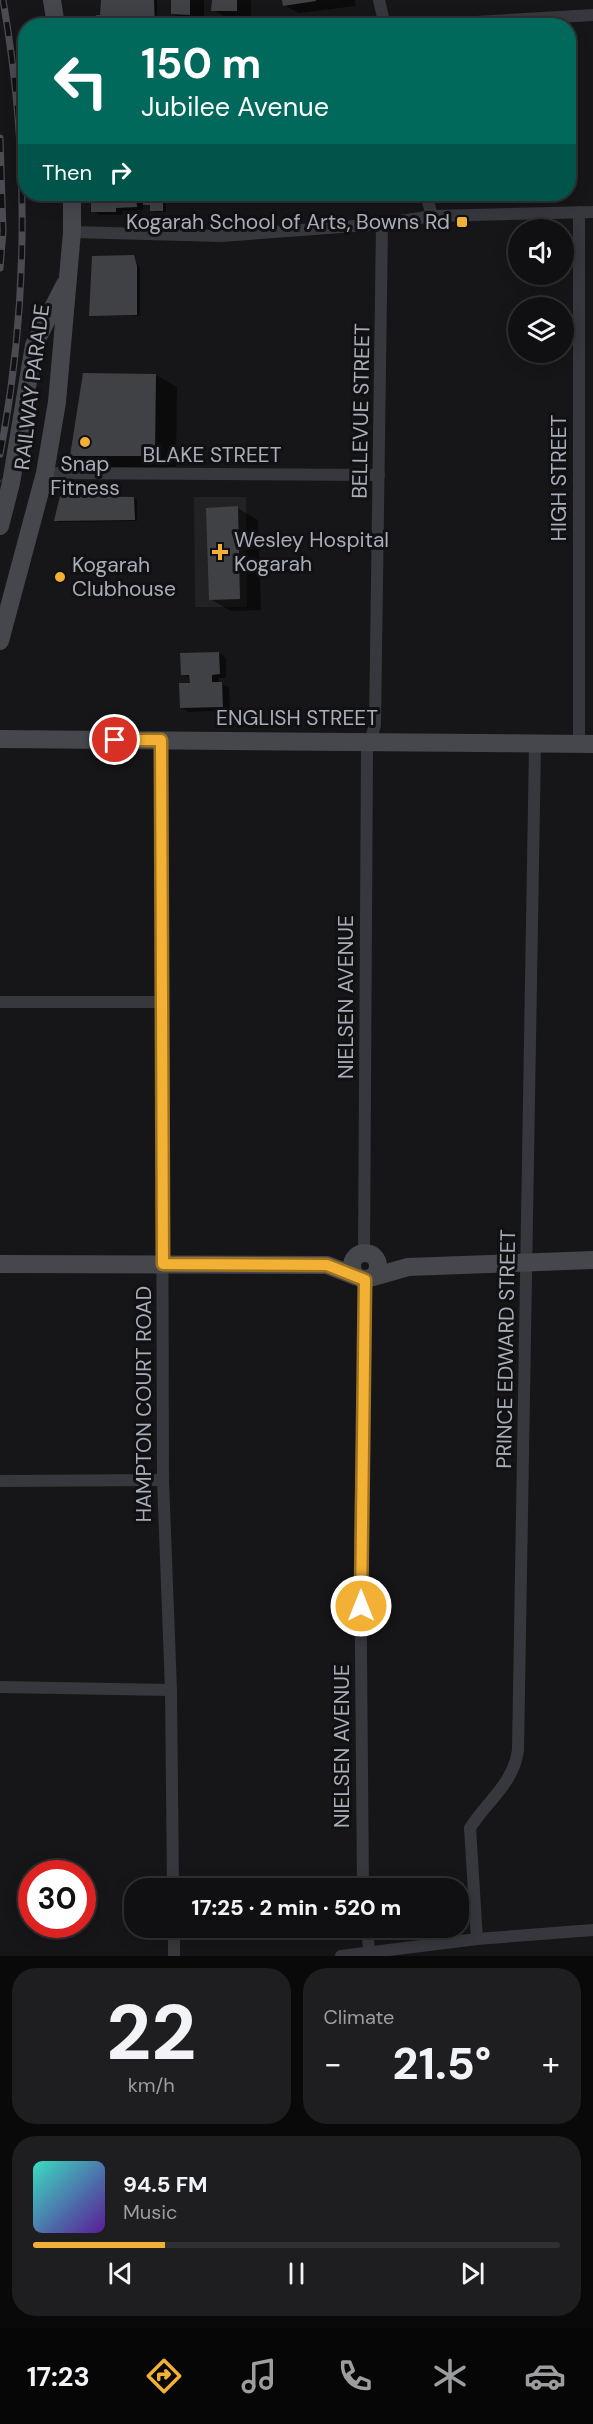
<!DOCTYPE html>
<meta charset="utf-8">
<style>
:root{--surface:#101012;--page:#1e1e20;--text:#f1f3f6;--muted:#9c9d9f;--line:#303032;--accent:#f2b134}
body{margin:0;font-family:"DM Sans",sans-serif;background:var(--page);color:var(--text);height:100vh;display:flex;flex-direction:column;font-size:22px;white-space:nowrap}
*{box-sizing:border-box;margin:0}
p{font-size:20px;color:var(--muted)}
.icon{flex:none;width:33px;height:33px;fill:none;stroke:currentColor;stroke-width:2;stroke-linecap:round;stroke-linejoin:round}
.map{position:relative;height:1956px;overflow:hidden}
.side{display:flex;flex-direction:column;gap:12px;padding:12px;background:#09090a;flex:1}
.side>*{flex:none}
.top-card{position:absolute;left:18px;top:18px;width:558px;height:183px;border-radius:24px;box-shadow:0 3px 15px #0003,0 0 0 2px var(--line);background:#00695c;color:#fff;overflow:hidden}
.controls{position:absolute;left:508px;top:219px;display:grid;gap:12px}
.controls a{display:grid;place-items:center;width:66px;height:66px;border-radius:50%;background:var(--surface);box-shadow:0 3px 15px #0003,0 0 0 2px var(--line);font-size:30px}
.speed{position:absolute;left:18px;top:1860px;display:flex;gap:12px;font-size:30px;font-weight:700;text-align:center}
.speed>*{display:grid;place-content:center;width:78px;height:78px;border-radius:50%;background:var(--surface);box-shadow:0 3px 15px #0003,0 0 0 2px var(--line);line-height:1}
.speed .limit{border:9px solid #d22;background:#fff;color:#111}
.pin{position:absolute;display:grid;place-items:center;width:51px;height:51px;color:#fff;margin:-26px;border:3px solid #fff;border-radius:50%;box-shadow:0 2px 6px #0007}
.me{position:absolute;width:66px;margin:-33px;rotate:0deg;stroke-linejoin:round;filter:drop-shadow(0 0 4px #0008)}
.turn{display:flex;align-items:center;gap:21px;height:126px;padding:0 24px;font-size:27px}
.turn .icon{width:78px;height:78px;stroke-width:2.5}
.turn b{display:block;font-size:42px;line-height:51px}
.then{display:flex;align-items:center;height:57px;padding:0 24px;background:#0003;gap:12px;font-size:22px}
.big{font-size:45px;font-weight:800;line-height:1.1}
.side .widget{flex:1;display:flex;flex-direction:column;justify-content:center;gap:9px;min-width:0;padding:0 21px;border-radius:24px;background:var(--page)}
.side .dial{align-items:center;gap:0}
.dial b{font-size:78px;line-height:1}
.song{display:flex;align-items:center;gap:18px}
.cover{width:72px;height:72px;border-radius:9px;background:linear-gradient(135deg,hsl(170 70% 55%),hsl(270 70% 35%))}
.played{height:6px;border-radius:3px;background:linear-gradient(90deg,var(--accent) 25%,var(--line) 25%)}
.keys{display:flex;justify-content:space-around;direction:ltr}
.heat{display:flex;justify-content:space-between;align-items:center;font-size:33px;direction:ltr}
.side .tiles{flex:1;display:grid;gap:12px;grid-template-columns:1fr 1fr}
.widget:last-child{grid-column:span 2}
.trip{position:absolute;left:124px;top:1878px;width:345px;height:60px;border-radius:24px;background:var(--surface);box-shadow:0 3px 15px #0003,0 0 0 2px var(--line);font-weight:800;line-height:60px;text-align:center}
.tab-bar{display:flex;height:96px;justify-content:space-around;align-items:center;background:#060607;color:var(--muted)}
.tab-bar .icon{width:42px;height:42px}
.tab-bar .current{color:var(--accent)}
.tab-bar b{font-size:27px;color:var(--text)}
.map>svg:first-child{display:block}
.built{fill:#222225}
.shadow{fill:#0007}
.building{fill:#404145}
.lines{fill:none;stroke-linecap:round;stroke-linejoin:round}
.secondary-tunnel{stroke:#333438;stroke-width:18;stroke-dasharray:18 9;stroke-linecap:butt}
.street{stroke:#37383d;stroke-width:12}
.secondary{stroke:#45474d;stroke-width:18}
.rail-casing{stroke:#4a4c52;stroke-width:7}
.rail{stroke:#111113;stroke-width:4.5;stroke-dasharray:14;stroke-linecap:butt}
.route-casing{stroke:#9d7322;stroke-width:15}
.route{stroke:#f2b134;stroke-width:10}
.poi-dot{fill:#f2b134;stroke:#111113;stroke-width:2}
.labels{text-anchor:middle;stroke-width:6;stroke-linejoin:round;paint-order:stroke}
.poi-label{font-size:21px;fill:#a8adb8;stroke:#111113;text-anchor:start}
.street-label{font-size:21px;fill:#a8adb8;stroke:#111113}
</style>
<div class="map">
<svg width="593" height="1956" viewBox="0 0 593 1956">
<rect width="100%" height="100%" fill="#161618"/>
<path class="built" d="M 194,497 L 246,497 L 247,607 L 195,607 Z"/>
<g class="shadow">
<path d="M 102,0 L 157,0 L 157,26 L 106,26 L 102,16 Z"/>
<path d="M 172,0 L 204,0 L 204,22 L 187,22 L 172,14 Z"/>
<path d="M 213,0 L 251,0 L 251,18 L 228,18 L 213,10 Z"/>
<path d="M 283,0 L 355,0 L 356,6 L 299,13 L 284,5 Z"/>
<path d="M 92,194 L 143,194 L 143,197 L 151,197 L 151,194 L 166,194 L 166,212 L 155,212 L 151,206 L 143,203 L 143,210 L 123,211 L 122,215 L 100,215 L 93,211 Z"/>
<path d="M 133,257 L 140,268 L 140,316 L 90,315 Z"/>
<path d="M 156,375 L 177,387 L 176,467 L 92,467 L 71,455 Z"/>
<path d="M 61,498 L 134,498 L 137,500 L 137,521 L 59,522 L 56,520 Z"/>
<path d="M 237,508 L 258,520 L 261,610 L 231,611 L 210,599 Z"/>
<path d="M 219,653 L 226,658 L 226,678 L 219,678 L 219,683 L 229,687 L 230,710 L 189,712 L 182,708 L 191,685 L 191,678 L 182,674 Z"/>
</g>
<g class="building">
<path d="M 101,0 L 154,0 L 155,26 L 101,26 L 96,18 L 96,15 L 100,15 Z"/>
<path d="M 171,0 L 190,0 L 190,15 L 171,14 Z"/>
<path d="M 212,0 L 237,0 L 237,11 L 211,11 Z"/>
<path d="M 282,0 L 316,0 L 316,1 L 283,6 Z"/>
<path d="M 91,194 L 136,194 L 137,207 L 116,208 L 116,212 L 91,212 Z"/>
<path d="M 150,194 L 163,194 L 163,211 L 150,211 L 150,205 L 143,205 L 143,195 Z"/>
<path d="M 134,255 L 137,266 L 137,315 L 89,316 L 92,256 Z"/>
<path d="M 83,373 L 156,374 L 155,456 L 70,456 Z"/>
<path d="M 60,496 L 134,497 L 135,520 L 54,521 Z"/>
<path d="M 238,506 L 240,599 L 209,600 L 206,508 Z"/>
<path d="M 219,652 L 220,674 L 212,675 L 212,682 L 222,682 L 223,707 L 180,708 L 179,683 L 190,683 L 189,675 L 181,675 L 180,653 Z"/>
</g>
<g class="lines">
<path class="secondary-tunnel" d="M 0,481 L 1,482"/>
<g class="street">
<path d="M 379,0 L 385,26"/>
<path d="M 357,26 L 393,26"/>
<path d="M 407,26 L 593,15"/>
<path d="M 426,194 L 432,216"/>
<path d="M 72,232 L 221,236 L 382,224 L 432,216 L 593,212"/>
<path d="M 45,473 L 379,475"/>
<path d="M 161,740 L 163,1480 L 171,1690 L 173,1888"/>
<path d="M 579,744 L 579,212"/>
<path d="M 0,1002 L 163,1002"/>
<path d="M 364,1253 L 367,751 L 375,725 L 382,224"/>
<path d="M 0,1481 L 163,1480"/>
<path d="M 0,1687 L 171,1690"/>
<path d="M 363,1888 L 360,1536 L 365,1280"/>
<path d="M 174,1928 L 174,1956"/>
<path d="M 367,1928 L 369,1950"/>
<path d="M 477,1939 L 470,1828 C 487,1801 514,1783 518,1750 L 535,745"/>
<path d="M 341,1956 L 477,1939 L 593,1930"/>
</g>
<g class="secondary">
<path d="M 52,0 L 56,26"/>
<path d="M 0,526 L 11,483 L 34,345 L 65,284"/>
<path d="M 0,641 L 45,473 L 57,402 L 72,232 L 72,194"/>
<path d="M 0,739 L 593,744"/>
<circle cx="365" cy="1266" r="13"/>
<path d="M 0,1264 L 327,1265 L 355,1276"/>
<path d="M 373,1277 L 408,1267 L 593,1260"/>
</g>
<g class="rail-casing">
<g id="rail">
<path d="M 0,138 L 3,231 L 0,268"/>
<path d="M 0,454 C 29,305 29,149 3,0"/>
</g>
</g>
<use href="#rail" class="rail"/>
</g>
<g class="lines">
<g class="route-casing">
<path id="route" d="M 115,740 L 161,740 L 163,1264 L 327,1265 L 365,1280 L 361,1606"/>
</g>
<use href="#route" class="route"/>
</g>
<g class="poi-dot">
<rect x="456" y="216" width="12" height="12" rx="3"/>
<circle cx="85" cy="442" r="6"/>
<path d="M217 543h6v6h6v6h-6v6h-6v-6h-6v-6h6z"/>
<circle cx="60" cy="577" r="6"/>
</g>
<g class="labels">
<g class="poi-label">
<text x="450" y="229" text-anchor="end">Kogarah School of Arts, Bowns Rd</text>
<text x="85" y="471" text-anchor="middle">Snap<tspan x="85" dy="24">Fitness</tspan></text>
<text x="234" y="547">Wesley Hospital<tspan x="234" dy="24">Kogarah</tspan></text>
<text x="72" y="572">Kogarah<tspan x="72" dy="24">Clubhouse</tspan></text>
</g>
<g class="street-label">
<text transform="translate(32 387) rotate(-83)" y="7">RAILWAY PARADE</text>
<text transform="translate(361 411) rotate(-89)" y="7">BELLEVUE STREET</text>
<text x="212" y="462">BLAKE STREET</text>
<text transform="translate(559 478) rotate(-90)" y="7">HIGH STREET</text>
<text x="297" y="725">ENGLISH STREET</text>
<text transform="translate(346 997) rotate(-90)" y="7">NIELSEN AVENUE</text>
<text transform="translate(506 1349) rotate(-89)" y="7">PRINCE EDWARD STREET</text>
<text transform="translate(144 1404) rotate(-90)" y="7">HAMPTON COURT ROAD</text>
<text transform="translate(342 1746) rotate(-90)" y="7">NIELSEN AVENUE</text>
</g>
</g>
</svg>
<div class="controls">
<a><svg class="icon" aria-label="sound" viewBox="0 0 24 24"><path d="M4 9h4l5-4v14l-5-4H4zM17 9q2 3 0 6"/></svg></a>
<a><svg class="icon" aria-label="layers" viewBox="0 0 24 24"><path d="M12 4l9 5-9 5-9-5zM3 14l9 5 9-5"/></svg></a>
</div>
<div class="speed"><div class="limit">30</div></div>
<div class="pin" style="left:115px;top:740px;background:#d93025"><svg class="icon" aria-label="arrive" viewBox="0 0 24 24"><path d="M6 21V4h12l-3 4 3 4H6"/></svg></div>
<svg class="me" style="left:361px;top:1606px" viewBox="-20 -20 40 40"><circle r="17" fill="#f2b134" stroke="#fff" stroke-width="3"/><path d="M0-11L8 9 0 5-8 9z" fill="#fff"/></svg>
<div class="trip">17:25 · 2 min · 520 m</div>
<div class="top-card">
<div class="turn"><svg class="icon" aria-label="left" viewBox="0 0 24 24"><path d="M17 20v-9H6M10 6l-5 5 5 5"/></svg><div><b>150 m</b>Jubilee Avenue</div></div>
<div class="then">Then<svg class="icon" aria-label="right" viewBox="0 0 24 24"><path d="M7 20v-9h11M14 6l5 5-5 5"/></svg></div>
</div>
</div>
<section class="side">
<div class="tiles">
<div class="widget dial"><b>22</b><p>km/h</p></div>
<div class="widget"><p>Climate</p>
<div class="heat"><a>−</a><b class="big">21.5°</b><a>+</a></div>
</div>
<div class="widget">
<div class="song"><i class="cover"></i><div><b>94.5 FM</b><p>Music</p></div></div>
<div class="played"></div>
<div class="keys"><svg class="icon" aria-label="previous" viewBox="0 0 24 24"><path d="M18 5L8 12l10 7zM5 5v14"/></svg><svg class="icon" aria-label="pause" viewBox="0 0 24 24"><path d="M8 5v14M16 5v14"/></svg><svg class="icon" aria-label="next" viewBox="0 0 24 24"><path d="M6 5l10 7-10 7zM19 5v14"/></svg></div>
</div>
</div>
</section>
<nav class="tab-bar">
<b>17:23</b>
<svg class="icon current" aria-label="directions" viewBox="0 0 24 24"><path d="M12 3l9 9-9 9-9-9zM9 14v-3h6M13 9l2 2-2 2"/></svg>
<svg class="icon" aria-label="music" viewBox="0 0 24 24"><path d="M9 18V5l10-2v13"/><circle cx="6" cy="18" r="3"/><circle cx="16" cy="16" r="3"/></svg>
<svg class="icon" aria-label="phone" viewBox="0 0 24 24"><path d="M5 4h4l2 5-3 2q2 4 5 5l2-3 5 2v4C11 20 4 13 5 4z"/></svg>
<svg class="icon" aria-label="climate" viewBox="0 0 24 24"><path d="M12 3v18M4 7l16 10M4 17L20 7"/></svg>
<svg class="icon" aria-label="car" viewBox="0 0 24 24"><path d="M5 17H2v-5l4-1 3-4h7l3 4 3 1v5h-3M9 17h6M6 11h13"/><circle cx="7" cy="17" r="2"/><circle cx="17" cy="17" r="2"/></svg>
</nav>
